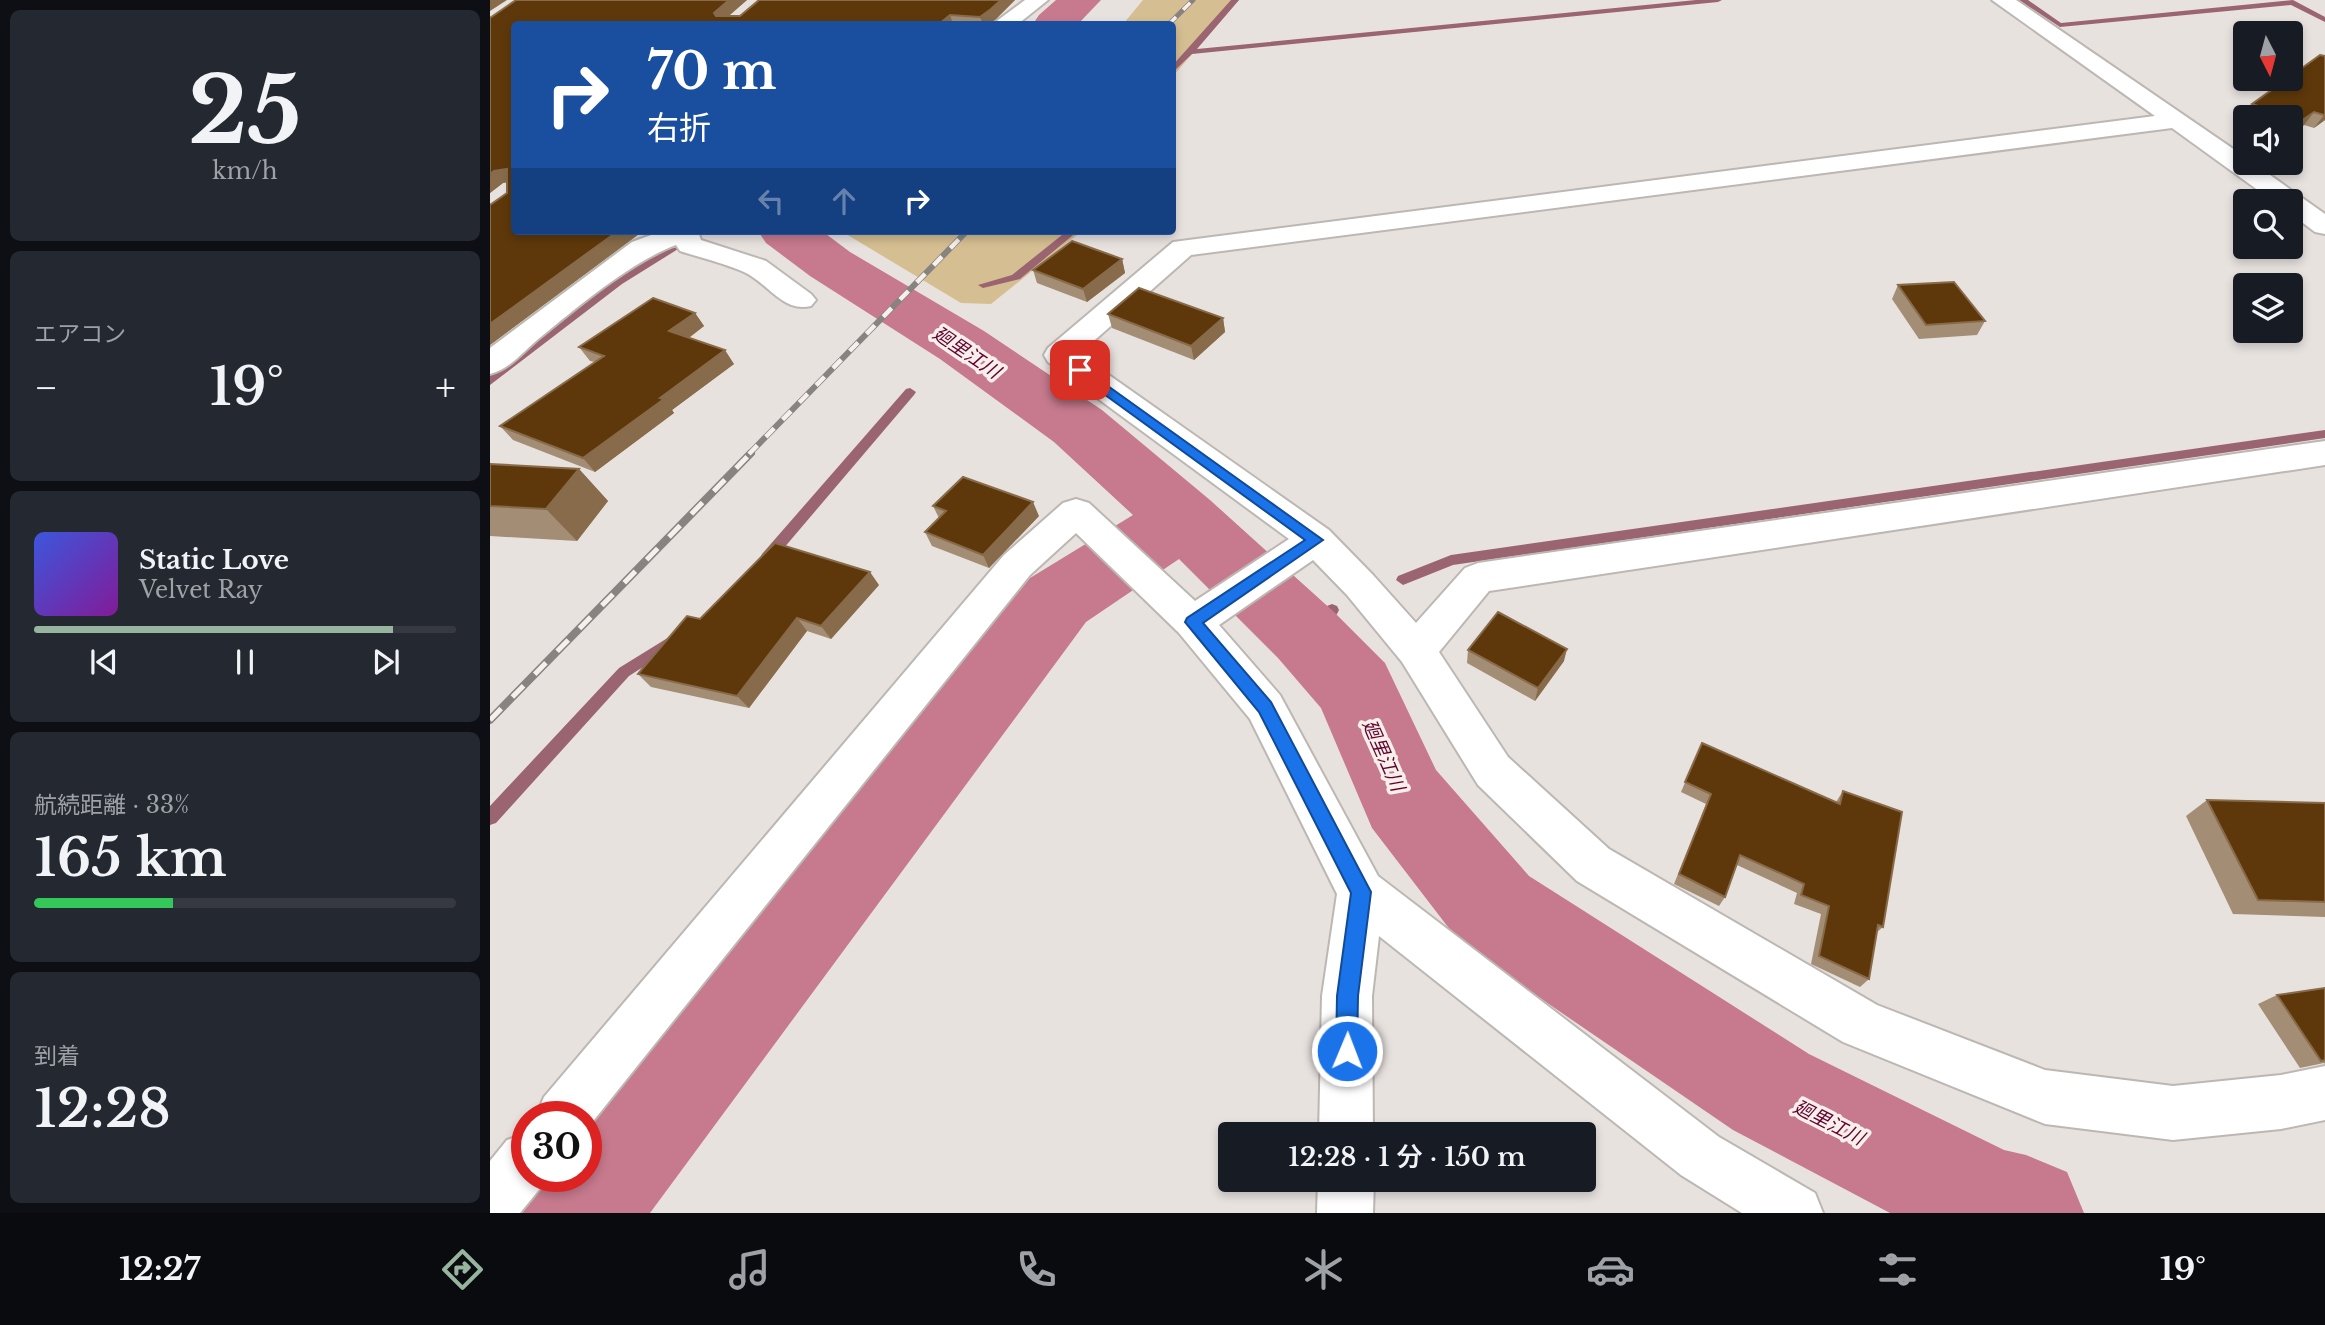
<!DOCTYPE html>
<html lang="ja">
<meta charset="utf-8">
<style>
:root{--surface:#171b24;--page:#242831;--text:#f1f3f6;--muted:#9ea1a6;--line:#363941;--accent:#97b59e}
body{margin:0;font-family:"Libre Baskerville","Noto Sans JP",serif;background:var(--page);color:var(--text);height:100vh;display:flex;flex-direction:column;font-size:26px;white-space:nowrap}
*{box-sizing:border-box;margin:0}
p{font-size:23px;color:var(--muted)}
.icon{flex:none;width:38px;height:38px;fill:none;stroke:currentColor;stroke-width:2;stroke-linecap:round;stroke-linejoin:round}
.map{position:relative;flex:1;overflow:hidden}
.side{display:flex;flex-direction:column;gap:10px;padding:10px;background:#0d0f14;width:490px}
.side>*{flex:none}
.banner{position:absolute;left:21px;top:21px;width:665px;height:214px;border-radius:7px;box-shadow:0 4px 10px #0003;background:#1a4fa0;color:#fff;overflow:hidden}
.needle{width:46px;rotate:174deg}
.controls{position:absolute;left:1743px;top:21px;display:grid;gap:14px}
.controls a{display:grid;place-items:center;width:70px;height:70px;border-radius:7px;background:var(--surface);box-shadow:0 4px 10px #0003;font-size:35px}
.speed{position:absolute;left:21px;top:1101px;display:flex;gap:14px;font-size:35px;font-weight:700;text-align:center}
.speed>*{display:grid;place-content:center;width:91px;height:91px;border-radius:50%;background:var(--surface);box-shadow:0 4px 10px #0003;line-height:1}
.speed .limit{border:10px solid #d22;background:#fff;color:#111}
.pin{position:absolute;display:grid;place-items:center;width:60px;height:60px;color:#fff;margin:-30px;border-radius:14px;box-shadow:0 4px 10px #0006}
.me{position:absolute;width:77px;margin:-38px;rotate:1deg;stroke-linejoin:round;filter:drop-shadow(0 0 5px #0008)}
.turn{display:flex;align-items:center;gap:24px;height:147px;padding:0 21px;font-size:32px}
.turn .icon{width:91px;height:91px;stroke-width:2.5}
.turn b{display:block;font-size:49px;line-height:60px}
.lanes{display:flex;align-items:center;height:66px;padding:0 21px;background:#0003;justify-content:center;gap:35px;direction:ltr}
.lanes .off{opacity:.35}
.big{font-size:52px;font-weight:600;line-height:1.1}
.side .card{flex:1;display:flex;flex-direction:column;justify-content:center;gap:10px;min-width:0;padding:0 24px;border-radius:10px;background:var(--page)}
.side .dial{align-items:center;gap:0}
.dial b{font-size:91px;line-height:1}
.song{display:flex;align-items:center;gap:21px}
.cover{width:84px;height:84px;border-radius:10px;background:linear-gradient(135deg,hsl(230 70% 55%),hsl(290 70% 35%))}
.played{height:7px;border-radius:4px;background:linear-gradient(90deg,var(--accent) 85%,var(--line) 85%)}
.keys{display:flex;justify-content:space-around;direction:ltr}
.heat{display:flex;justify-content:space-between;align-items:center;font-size:38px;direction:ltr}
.charge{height:10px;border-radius:5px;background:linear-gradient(90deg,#34c759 33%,var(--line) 0)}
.trip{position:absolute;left:728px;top:1122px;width:378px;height:70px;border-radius:7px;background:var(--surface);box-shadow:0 4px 10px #0003;font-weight:600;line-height:70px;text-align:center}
.menu{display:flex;height:112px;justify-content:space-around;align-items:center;background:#090b0e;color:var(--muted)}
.menu .icon{width:49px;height:49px}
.menu .selected{color:var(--accent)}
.menu b{font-size:32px;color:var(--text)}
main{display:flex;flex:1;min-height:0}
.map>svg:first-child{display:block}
.green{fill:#d5be91}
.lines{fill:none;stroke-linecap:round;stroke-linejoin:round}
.stream{fill:#9b6471;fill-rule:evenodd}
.river{fill:#c77a8d;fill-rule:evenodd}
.minor-casing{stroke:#bdb7b4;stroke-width:4}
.minor{fill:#fff;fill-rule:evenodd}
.rail-far2-casing{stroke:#878381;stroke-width:5}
.rail-far1-casing{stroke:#878381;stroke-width:6}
.rail-casing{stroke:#878381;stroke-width:8}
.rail-far2{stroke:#f6efec;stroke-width:3.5;stroke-dasharray:10;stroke-linecap:butt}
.rail-far1{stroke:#f6efec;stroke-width:4.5;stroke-dasharray:12;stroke-linecap:butt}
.rail{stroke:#f6efec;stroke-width:5;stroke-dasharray:16;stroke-linecap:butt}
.wall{fill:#a38d74}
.shaded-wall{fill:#876b4a}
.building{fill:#5e380a;stroke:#876b4a;stroke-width:2}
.route{fill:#1a73e8;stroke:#114b97;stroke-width:2}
.labels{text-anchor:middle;stroke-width:7;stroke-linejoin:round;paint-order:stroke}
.water-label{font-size:19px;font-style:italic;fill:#63032d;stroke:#f6efec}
</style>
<main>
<section class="side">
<div class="card dial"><b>25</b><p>km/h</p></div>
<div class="card"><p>エアコン</p>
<div class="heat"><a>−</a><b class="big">19°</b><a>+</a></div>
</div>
<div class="card">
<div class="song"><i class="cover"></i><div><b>Static Love</b><p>Velvet Ray</p></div></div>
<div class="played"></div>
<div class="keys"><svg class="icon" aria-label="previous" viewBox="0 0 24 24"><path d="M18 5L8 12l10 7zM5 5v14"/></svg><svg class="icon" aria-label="pause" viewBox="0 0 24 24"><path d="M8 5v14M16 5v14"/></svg><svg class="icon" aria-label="next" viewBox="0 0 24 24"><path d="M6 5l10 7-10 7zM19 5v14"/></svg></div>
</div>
<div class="card"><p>航続距離 · 33%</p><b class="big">165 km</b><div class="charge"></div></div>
<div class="card"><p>到着</p><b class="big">12:28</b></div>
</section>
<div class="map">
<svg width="1835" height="1213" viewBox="0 0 1835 1213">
<rect width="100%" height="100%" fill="#e8e2df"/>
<g class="green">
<path d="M 653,0 L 749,0 L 683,76 L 682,24 L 634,23 Z"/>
<path d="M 351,231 L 592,231 L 501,304 L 471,303 Z"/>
</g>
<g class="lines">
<g class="stream">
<path d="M 741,0 L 749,0 L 707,49 L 1206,0 L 1232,0 L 1228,2 L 702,54 L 682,73 L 682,66 Z"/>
<path d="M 1529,0 L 1538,0 L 1571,23 L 1803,0 L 1835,17 L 1835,22 L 1801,5 L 1570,27 Z"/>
<path d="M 205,231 L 217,231 L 132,284 L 0,385 L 0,375 C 65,322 131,272 205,231 Z"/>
<path d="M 577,231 L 588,231 L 530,279 L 493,288 L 488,285 L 522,275 Z"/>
<path d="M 420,388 L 426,392 L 424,395 L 282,562 L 272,562 L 270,558 L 272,554 L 416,389 Z"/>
<path d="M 1835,430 L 1835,438 L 963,565 L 913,585 L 906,580 L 908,576 L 961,555 Z"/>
<path d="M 842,604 L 847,606 L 849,610 L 847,614 L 821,639 L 811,639 L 809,635 L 811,631 L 837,606 Z"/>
<path d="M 184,634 L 189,636 L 191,640 L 189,644 L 139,676 L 6,823 L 0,825 L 0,806 L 129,668 Z"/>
</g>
<g class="river">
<path d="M 566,0 L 611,0 L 588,24 L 543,24 L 549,15 Z"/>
<path d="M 268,231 L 332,231 L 360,252 L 494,331 L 612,410 L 720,500 L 844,612 L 895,663 L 946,770 L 1039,876 L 1319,1054 L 1514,1150 L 1536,1155 L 1577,1172 L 1594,1213 L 1400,1213 L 1243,1130 L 971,944 L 882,828 L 831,708 L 788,658 L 689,559 L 596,622 L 160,1213 L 31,1213 L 46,1176 L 96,1176 L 96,1116 L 94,1116 L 540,578 L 643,515 L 564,442 L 450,359 L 320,276 L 276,243 Z"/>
</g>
<g class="minor-casing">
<g id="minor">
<path d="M 535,0 L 558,0 L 528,24 L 505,24 L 508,20 Z"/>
<path d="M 1502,0 L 1526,0 L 1755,157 L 1755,163 L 1763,163 L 1835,214 L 1835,234 L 1825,232 L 1801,214 L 1801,201 L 1783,201 L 1682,128 L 701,255 L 589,354 L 839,530 L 883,575 L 926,623 L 975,568 L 988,563 L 1835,441 L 1835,465 L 999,591 L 949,652 L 1018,757 L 1119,849 L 1387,1005 L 1555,1070 L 1683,1086 L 1791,1075 L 1835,1066 L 1835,1120 L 1791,1129 L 1683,1140 L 1555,1124 L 1353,1042 L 1087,881 L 988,785 L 912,662 L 857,595 L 823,560 L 729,625 L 790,695 L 888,876 L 1229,1137 L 1325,1193 L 1333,1213 L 1252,1213 L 1191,1175 L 889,936 L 882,996 L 883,1134 L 829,1134 L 832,996 L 847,894 L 760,719 L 689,633 L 586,533 L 540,575 L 96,1130 L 96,1116 L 46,1116 L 54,1097 L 514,555 L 573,503 L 586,499 L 599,503 L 705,601 L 799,539 L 558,362 L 554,355 L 558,348 L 683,242 L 1665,116 Z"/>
<path d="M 172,231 L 211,231 L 209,234 L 211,240 L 276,261 L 321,294 L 326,300 L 321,306 C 293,313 278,283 254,272 C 234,263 211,258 190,251 L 186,245 C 141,262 90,305 52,336 C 35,349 21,369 0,374 L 0,348 L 142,242 Z"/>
<path d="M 37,1133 L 37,1176 L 58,1176 L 57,1180 L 30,1213 L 0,1213 L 0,1161 L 17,1140 Z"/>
<path d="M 828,1180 L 884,1180 L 883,1213 L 827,1213 Z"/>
</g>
</g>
<use href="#minor" class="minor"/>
<g class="rail-far2-casing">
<path id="rail-far2" d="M 679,24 L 703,0"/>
</g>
<g class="rail-far1-casing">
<path id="rail-far1" d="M 259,454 L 477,231"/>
</g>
<g class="rail-casing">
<path id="rail" d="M 0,720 L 261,453"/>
</g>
<use href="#rail-far2" class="rail-far2"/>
<use href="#rail-far1" class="rail-far1"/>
<use href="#rail" class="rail"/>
</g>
<g class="wall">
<path d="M 26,0 L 257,0 L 239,16 L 250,16 L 269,0 L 525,0 L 505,20 L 498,24 L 24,24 L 24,231 L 166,231 L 149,234 L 0,345 L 0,205 L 17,193 L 17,182 L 13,183 L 0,193 L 0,18 Z"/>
<path d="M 1830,55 L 1835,120 L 1824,128 L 1814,125 L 1802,135 L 1801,134 L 1801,117 L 1753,117 L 1762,104 Z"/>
<path d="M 632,259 L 635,273 L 597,302 L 547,283 L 543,270 Z"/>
<path d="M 1408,285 L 1495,321 L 1487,335 L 1429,339 L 1402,299 Z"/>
<path d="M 205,313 L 214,326 L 199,338 L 244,364 L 182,410 L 184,413 L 105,472 L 23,440 L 10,426 L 105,362 L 100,361 L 89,347 Z"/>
<path d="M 618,314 L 733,318 L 735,332 L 704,360 L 622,328 Z"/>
<path d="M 0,464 L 89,469 L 118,501 L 87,541 L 0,536 Z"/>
<path d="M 443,506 L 549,516 L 499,568 L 442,546 L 435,532 L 449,518 Z"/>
<path d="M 389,585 L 341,639 L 317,631 L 259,708 L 161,687 L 148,674 L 210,619 Z"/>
<path d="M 978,650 L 1074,661 L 1045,701 L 977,663 Z"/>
<path d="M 1212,743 L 1346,802 L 1353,791 L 1393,927 L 1386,933 L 1379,979 L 1370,987 L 1321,964 L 1331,914 L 1304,904 L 1307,893 L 1247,865 L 1235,897 L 1229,906 L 1184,884 L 1216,804 L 1191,792 Z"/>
<path d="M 1717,800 L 1835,803 L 1835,917 L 1743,914 L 1696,816 Z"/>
<path d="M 1835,988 L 1835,1064 L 1834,1063 L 1810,1068 L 1768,1004 L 1787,995 Z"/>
</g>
<g class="shaded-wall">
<path d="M 0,0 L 17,0 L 0,11 Z"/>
<path d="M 239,0 L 257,0 L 229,24 L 224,13 Z"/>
<path d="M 511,0 L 525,0 L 505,20 L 498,24 L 493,24 L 490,17 Z"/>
<path d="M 460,15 L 463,24 L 449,24 Z"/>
<path d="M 1824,112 L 1814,125 L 1802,135 L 1811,121 Z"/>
<path d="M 1834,115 L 1835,115 L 1835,120 L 1824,128 Z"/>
<path d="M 17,169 L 24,181 L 13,183 L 0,193 L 0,174 L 4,171 Z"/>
<path d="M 128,231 L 166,231 L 149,234 L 0,345 L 0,324 Z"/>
<path d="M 632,259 L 635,273 L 597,302 L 593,289 Z"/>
<path d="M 205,313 L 214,326 L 189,345 L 179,331 Z"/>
<path d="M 733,318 L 735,332 L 704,360 L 701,346 Z"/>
<path d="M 235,350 L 244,364 L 182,410 L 184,413 L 105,472 L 93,458 L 170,398 Z"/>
<path d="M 89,469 L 118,501 L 87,541 L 56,509 Z"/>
<path d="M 543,502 L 549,516 L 499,568 L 493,555 Z"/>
<path d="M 380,572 L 389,585 L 341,639 L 331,626 Z"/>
<path d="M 307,618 L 317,631 L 259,708 L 247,696 Z"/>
<path d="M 1077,649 L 1074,661 L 1045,701 L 1048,688 Z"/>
</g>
<g class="building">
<path d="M 26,0 L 239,0 L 224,13 L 226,16 L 250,16 L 269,0 L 511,0 L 501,9 L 490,17 L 460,15 L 449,24 L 24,24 L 24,231 L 128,231 L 0,324 L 0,205 L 17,193 L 17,169 L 4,171 L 0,174 L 0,18 Z"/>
<path d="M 1830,55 L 1835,56 L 1835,115 L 1834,115 L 1824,112 L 1811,121 L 1762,104 L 1797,79 L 1801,79 L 1801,76 Z"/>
<path d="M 582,241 L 632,259 L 593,289 L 543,270 Z"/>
<path d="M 1464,282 L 1495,321 L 1436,325 L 1408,285 Z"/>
<path d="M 649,288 L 733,318 L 701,346 L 618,314 Z"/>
<path d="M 163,298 L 205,313 L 179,331 L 235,350 L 170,398 L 174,399 L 93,458 L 10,426 L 114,356 L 89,347 Z"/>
<path d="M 0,464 L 89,469 L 56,509 L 0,506 Z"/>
<path d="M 473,477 L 543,502 L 493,555 L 435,532 L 456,511 L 443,506 Z"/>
<path d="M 285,543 L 380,572 L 331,626 L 307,618 L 247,696 L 148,674 L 197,616 L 210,619 Z"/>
<path d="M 1008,612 L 1077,649 L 1048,688 L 978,650 Z"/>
<path d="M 1212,743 L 1350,804 L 1353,791 L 1412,812 L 1393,927 L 1388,925 L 1379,979 L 1329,956 L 1339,906 L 1311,895 L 1314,884 L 1250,855 L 1235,897 L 1189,874 L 1221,794 L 1195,782 Z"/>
<path d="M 1717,800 L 1835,803 L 1835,902 L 1768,900 Z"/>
<path d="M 1835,988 L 1835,1060 L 1831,1061 L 1787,995 Z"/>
</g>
<path class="route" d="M 590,366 L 833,540 L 713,623 L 781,702 L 881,892 L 868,996 L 867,1051 L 864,1059 L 857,1062 L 849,1059 L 846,1051 L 847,996 L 861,893 L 769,712 L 695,622 L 697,618 L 815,540 L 585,373 L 583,370 Z"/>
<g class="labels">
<g class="water-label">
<text transform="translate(477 352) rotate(34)" y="7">廻里江川</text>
<text transform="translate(894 755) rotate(66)" y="7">廻里江川</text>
<text transform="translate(1339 1122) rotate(27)" y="7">廻里江川</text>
</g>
</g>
</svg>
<div class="controls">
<a><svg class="needle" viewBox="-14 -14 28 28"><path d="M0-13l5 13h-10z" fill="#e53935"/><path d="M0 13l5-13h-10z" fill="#9ea1a6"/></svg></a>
<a><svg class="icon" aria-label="sound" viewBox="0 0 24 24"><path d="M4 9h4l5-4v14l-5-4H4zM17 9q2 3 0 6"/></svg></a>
<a><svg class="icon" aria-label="search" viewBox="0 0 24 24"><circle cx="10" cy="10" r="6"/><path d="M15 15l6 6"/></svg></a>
<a><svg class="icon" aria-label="layers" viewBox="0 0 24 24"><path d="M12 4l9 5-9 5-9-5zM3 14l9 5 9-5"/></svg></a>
</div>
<div class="speed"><div class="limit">30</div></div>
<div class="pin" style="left:590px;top:370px;background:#d93025"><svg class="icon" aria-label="arrive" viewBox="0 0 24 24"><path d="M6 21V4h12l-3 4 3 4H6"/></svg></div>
<svg class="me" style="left:857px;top:1051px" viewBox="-20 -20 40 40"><circle r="17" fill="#1a73e8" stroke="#fff" stroke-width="3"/><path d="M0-11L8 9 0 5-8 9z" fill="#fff"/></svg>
<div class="trip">12:28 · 1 分 · 150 m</div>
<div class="banner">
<div class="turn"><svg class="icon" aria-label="right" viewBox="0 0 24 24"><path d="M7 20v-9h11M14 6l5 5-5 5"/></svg><div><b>70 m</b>右折</div></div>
<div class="lanes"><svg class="icon off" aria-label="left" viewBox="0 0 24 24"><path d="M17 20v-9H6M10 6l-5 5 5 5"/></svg><svg class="icon off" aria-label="ahead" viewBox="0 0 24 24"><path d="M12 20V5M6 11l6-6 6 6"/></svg><svg class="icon" aria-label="right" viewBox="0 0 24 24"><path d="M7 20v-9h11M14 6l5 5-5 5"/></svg></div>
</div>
</div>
</main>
<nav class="menu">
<b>12:27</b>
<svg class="icon selected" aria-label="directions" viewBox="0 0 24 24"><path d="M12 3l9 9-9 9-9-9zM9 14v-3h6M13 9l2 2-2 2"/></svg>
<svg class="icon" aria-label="music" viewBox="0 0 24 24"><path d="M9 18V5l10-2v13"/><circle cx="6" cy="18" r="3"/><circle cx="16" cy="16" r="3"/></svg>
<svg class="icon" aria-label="phone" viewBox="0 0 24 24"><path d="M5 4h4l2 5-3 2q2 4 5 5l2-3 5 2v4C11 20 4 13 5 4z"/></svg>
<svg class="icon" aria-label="climate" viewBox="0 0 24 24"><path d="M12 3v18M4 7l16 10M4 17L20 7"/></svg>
<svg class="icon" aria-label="car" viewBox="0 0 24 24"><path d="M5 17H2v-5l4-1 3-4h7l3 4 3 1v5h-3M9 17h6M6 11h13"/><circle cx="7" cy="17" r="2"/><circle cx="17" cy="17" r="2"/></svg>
<svg class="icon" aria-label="filters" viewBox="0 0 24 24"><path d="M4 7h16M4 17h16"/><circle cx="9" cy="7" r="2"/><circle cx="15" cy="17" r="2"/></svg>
<b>19°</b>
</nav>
